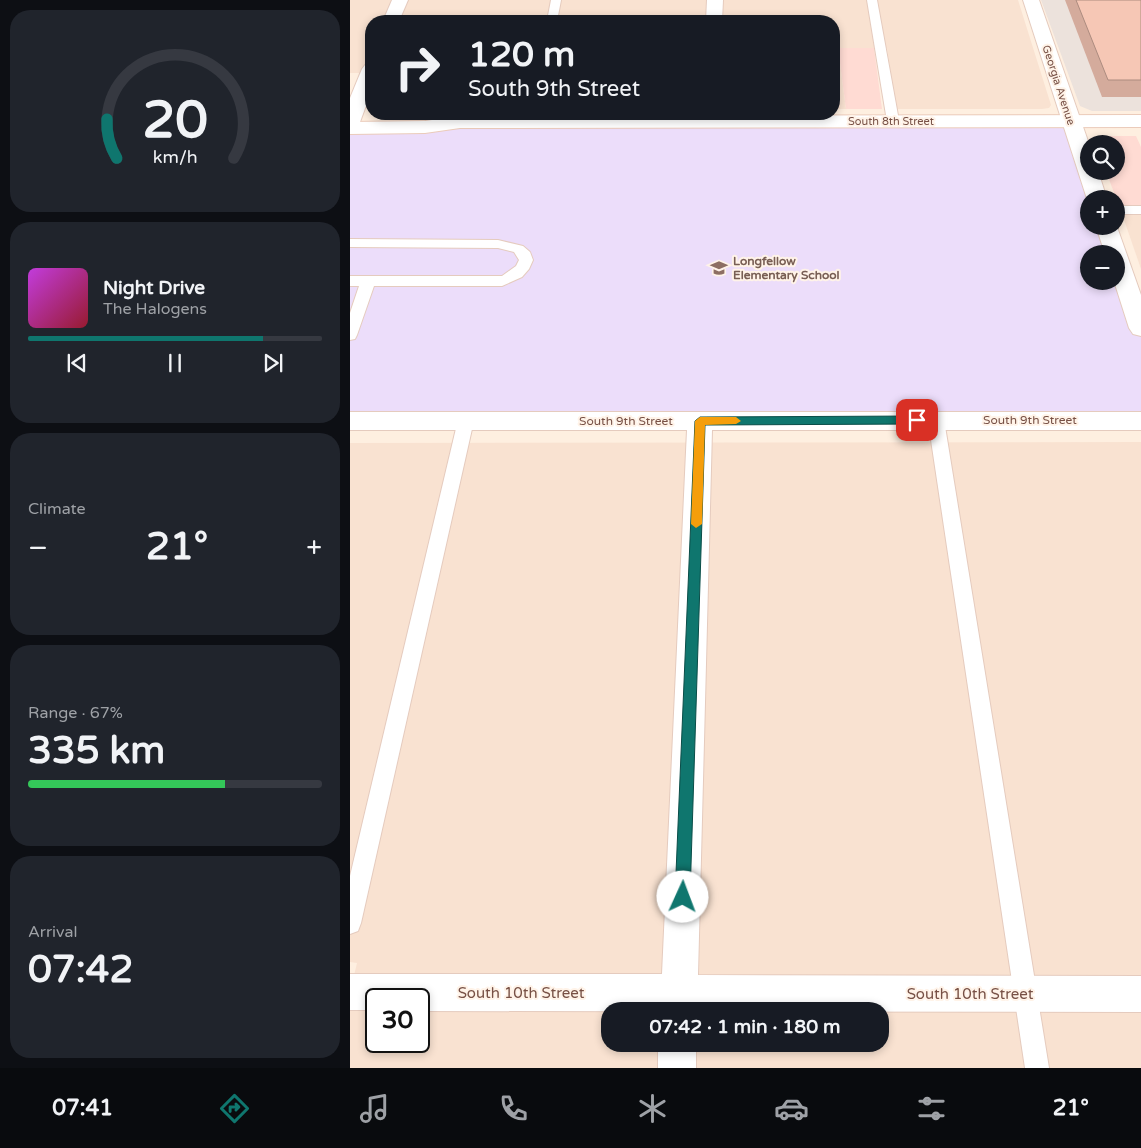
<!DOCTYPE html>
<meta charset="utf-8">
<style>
:root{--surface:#171b24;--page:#20242c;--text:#f1f3f6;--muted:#9ea1a6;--line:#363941;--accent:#0f766e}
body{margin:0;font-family:"Varela Round",sans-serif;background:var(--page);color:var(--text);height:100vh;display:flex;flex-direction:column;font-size:19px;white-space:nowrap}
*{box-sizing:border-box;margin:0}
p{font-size:16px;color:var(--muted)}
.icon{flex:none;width:28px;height:28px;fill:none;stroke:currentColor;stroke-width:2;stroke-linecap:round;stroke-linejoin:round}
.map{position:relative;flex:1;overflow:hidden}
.sheet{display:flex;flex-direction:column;gap:10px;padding:10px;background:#0d0f14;width:350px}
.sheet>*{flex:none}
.banner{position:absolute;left:15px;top:15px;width:475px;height:105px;border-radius:20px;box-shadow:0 2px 8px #0003;background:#171b24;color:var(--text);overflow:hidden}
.buttons{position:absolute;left:730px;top:135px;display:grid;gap:10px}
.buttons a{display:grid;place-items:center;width:45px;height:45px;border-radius:50%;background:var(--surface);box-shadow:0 2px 8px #0003;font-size:25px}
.speed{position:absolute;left:15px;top:988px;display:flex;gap:10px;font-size:25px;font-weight:700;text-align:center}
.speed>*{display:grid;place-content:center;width:65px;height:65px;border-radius:50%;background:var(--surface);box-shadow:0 2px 8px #0003;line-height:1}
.speed .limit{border:2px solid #111;border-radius:8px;background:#fff;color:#111}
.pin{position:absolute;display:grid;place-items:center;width:42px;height:42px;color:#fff;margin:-21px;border-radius:10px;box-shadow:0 2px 8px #0006}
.me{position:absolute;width:55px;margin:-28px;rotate:2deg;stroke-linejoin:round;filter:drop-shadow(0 0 4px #0008)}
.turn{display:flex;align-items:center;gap:18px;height:105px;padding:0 20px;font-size:22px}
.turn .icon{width:65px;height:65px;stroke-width:2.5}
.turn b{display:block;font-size:35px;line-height:42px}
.big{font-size:38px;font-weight:800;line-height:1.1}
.sheet .widget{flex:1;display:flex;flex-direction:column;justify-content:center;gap:8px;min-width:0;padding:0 18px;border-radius:20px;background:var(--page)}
.sheet .dial{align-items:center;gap:0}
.dial svg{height:130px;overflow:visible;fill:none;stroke:var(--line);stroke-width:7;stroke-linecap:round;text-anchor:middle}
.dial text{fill:var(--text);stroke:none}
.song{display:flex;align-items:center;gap:15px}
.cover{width:60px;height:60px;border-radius:8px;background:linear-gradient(135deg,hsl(290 70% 55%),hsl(350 70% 35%))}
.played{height:5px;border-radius:2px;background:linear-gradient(90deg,var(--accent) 80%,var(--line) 80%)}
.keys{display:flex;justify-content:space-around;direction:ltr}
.heat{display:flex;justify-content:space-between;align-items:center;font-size:28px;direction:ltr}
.charge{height:8px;border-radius:4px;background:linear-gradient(90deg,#34c759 67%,var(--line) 0)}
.trip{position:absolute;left:251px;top:1002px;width:288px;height:50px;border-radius:20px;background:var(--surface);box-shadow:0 2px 8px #0003;font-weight:800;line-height:50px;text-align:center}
.tabs{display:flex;height:80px;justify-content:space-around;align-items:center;background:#090b0e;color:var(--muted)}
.tabs .icon{width:35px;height:35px}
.tabs .active{color:var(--accent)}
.tabs b{font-size:22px;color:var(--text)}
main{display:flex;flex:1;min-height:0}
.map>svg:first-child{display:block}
.residential{fill:#f9e2d1;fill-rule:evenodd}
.commercial{fill:#ffdbd3}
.industrial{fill:#ece2dc}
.education{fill:#ecddfa}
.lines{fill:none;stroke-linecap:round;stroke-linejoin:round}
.lane-casing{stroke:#e5cbbe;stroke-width:2}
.street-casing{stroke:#e5cbbe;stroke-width:2}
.secondary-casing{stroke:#ebcbba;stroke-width:2}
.lane{fill:#fff;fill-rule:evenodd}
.street{fill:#fff;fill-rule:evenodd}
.secondary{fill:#fff;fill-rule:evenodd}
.wall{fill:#d4ab9c}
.building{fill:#f6c7b5;stroke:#ac8b7f}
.route{fill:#0f766e;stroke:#0a4d48}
.slow{fill:#f59e0b}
.labels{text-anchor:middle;stroke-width:4;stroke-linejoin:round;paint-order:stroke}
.far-street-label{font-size:11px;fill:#775045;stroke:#fff3e8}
.education-label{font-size:12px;font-weight:bold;fill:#785e54;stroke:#fff3e8;text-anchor:start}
.street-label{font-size:12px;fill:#775045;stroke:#fff3e8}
.near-street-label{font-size:15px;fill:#775045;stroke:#fff3e8}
</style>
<main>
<section class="sheet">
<div class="widget dial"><svg viewBox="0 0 100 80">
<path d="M14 69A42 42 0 1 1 86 69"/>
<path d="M14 69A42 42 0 0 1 8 45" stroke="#0f766e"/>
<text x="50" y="56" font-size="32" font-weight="700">20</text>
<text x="50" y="72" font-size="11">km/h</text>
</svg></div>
<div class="widget">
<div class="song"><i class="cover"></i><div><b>Night Drive</b><p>The Halogens</p></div></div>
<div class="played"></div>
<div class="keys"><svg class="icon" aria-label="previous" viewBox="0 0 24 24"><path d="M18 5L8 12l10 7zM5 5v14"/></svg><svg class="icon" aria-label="pause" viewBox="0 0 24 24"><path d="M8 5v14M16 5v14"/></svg><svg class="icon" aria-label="next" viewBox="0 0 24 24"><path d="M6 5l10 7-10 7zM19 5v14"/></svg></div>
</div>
<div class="widget"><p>Climate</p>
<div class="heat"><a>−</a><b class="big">21°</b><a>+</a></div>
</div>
<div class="widget"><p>Range · 67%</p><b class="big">335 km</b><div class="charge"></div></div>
<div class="widget"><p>Arrival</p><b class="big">07:42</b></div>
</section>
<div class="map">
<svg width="791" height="1068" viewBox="0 0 791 1068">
<rect width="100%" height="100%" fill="#feefe0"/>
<g class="residential">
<path d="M 0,0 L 668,0 L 701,105 L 699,108 L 692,109 L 546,109 L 537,48 L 488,48 L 496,109 L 484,109 L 484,21 L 21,21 L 21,73 L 0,73 Z"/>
<path d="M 791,213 L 791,269 L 772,214 Z"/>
<path d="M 791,442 L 791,1068 L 0,1068 L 0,992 L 7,963 L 0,962 L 0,443 ZM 26,999 L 69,999 L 69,1041 L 26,1041 ZM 260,1011 L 530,1011 L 530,1044 L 260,1044 Z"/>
</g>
<g class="commercial">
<path d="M 488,48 L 524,48 L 532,109 L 496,109 Z"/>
<path d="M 753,136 L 786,136 L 791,147 L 791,209 L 770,209 L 756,171 L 766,171 L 766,144 L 746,144 L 748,138 Z"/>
</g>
<path class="industrial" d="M 691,0 L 791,0 L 791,111 L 742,111 L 730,106 Z"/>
<path class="education" d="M 721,121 L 739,199 L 739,226 L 757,226 L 766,254 L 739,254 L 739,281 L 766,281 L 791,328 L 791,421 L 0,421 L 0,128 Z"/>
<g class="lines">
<g class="lane-casing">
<g id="lane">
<path d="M 201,0 L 211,0 L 207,21 L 197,21 Z"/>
<path d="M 517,0 L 527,0 L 549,121 L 543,125 L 537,121 Z"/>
<rect x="766" y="206" width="25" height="8"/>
<path d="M 0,239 L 148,240 L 173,246 L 180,252 L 183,260 L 179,269 L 172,277 L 152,286 L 24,286 L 7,335 L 5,339 L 0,340 L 0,313 L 9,286 L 0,286 L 0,276 L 152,276 L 166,266 L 169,260 L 164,252 L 148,248 L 0,247 Z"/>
<path d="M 116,414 L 122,416 L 124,420 L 11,923 L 8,931 L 0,934 L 0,876 L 108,420 L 110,416 Z"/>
<path d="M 586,414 L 592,416 L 594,420 L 699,1068 L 675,1068 L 578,420 L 580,416 Z"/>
</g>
</g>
<g class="street-casing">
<g id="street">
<path d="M 42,0 L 58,0 L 49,21 L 33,21 Z"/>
<path d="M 357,0 L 373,0 L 372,21 L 356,21 Z"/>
<path d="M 673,0 L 689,0 L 739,144 L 739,171 L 748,171 L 757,199 L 739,199 L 739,202 L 737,199 Z"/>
<path d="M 21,64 L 21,92 L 10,122 L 7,126 L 0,128 L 0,98 L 12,69 L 15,65 Z"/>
<path d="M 766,224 L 791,295 L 791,336 L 783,334 L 779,328 L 764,281 L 766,281 L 766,254 L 755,254 L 746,226 L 766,226 Z"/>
<path d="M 0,412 L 791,412 L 791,430 L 362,430 L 348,975 L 791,976 L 791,1012 L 69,1011 L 69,999 L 26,999 L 26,1010 L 0,1010 L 0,974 L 312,974 L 337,430 L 0,430 Z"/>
<rect x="308" y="1044" width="38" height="24"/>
</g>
</g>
<g class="secondary-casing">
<path id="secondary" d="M 791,115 L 791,127 L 110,128 L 75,133 L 0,134 L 0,122 L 75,121 L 110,116 Z"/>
</g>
<use href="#lane" class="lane"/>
<use href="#street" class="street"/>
<use href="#secondary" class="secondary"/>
</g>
<path class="wall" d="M 715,0 L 791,0 L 791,97 L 752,97 Z"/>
<path class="building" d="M 726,0 L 791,0 L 791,80 L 758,80 Z"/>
<path class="route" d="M 567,416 L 572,420 L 567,424 L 355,425 L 340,897 L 338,902 L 333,904 L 328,902 L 325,897 L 345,421 L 350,417 Z"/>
<path class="slow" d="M 350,417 L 386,417 L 391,421 L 386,424 L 355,425 L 352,524 L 346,528 L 341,524 L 345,421 Z"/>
<defs>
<g id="school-bare" transform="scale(1.35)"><path d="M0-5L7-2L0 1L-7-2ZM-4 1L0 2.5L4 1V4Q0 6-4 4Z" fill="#8d6e63" stroke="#fff3e8" stroke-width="2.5" paint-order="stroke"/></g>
</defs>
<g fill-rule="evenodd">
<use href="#school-bare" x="369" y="268"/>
</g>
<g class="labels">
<g class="far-street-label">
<text transform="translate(709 85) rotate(72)" y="4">Georgia Avenue</text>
<text x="541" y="125">South 8th Street</text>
</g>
<g class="education-label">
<text x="383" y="265">Longfellow<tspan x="383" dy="14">Elementary School</tspan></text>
</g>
<g class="street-label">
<text x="680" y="424">South 9th Street</text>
<text x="276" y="425">South 9th Street</text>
</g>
<g class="near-street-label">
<text x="171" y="998">South 10th Street</text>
<text x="620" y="999">South 10th Street</text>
</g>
</g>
</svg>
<div class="buttons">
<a><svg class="icon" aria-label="search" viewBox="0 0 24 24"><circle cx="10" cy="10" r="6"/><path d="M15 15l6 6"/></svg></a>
<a>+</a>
<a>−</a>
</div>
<div class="speed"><div class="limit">30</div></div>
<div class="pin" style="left:567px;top:420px;background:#d93025"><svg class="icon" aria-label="arrive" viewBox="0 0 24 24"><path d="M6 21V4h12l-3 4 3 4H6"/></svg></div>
<svg class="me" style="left:333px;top:897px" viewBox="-20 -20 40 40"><circle r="19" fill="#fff"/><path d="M0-13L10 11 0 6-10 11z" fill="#0f766e"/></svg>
<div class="trip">07:42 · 1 min · 180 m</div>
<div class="banner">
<div class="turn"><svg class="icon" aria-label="right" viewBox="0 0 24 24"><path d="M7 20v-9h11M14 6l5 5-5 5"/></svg><div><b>120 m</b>South 9th Street</div></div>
</div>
</div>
</main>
<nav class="tabs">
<b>07:41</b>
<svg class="icon active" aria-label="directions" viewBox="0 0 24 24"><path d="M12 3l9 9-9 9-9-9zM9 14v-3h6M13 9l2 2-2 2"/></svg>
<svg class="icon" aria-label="music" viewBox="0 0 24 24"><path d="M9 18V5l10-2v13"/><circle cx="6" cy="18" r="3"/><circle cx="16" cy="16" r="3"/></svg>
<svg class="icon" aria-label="phone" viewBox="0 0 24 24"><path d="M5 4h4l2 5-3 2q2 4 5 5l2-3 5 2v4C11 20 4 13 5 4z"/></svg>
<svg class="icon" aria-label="climate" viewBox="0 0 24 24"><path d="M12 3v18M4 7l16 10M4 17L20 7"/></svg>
<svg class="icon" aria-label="car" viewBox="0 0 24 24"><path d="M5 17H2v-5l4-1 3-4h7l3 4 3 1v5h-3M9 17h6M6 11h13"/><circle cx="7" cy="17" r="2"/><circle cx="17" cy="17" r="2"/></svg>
<svg class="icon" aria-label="filters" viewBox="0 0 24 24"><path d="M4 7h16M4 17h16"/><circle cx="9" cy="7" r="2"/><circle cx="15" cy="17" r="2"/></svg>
<b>21°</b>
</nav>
